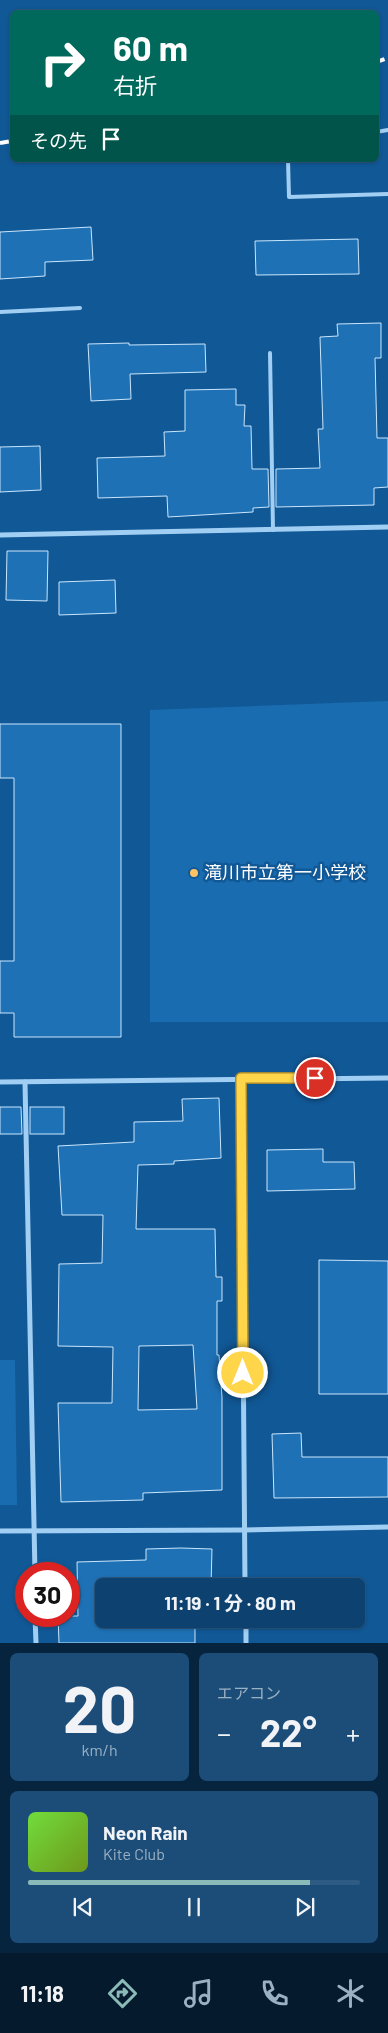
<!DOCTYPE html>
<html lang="ja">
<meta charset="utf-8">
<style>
:root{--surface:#0d4270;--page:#1b4d78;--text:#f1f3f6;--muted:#9ab0c3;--line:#2d5b83;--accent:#8bbbb9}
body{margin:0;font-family:Barlow,"Noto Sans JP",sans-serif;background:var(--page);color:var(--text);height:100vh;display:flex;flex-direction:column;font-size:19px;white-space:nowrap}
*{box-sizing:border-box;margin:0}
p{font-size:16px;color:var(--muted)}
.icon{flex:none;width:28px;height:28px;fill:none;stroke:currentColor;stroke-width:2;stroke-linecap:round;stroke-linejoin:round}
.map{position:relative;height:1643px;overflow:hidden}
.side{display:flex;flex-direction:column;gap:10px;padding:10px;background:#07243e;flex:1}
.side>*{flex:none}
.hud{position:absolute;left:10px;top:10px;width:369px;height:152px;border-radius:8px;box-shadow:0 1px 4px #0004,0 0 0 1px var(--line);background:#00695c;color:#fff;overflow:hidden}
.speed{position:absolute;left:15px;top:1562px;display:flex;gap:10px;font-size:25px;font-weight:700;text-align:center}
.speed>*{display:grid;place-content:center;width:65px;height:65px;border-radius:50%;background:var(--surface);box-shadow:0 1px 4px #0004,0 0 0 1px var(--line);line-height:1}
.speed .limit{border:8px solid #d22;background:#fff;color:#111}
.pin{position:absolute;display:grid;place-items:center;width:42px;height:42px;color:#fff;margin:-21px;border:2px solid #fff;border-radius:50%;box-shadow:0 1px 5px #0007}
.me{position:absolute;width:55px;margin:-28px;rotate:0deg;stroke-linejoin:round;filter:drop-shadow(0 0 4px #0008)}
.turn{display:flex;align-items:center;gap:18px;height:105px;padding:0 20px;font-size:22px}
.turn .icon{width:65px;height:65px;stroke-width:2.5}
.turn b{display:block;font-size:35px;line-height:42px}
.then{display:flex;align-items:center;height:48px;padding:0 20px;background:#0003;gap:10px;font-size:19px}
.big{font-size:38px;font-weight:700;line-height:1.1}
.side .card{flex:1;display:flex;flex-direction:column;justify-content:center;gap:8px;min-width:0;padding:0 18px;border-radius:8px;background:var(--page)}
.side .dial{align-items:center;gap:0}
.dial b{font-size:65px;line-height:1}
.song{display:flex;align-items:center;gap:15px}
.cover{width:60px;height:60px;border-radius:8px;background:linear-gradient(135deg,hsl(100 70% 55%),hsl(80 70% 35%))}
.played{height:5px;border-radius:2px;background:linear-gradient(90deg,var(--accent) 85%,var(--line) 85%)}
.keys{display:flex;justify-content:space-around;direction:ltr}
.heat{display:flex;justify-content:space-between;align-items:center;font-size:28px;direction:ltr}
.side .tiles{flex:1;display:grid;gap:10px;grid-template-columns:1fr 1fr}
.card:last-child{grid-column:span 2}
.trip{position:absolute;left:95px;top:1578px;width:270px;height:50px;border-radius:8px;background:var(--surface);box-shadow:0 1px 4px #0004,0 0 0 1px var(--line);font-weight:700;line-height:50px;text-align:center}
.menu{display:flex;height:80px;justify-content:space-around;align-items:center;background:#051a2d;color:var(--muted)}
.menu .icon{width:35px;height:35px}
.menu .current{color:var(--accent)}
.menu b{font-size:22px;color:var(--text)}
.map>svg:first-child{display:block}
.green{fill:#196cb0}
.building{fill:#1f71b5;stroke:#c9e6fd;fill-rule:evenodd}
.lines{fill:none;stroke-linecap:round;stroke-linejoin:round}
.lane{stroke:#a1cef3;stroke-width:4}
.street{stroke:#a1cef3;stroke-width:5}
.rail{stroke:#fff;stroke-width:4;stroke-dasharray:9 4;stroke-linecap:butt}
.route-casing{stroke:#a68a30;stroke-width:12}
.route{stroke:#ffd54a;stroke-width:9}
.poi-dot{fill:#ffc363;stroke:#115896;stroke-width:2}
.labels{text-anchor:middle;stroke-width:5;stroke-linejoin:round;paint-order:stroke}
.poi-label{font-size:18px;fill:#fff;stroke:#115896;text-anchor:start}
</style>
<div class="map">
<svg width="388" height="1643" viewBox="0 0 388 1643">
<rect width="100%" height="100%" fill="#115896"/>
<g class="green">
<path d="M 388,701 L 388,1022 L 150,1022 L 150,710 Z"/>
<path d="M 0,1360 L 15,1360 L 17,1505 L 0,1505 Z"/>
</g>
<g class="building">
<path d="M 91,227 L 93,260 L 45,262 L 45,276 L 0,279 L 0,232 Z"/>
<path d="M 358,239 L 359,274 L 256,275 L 255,241 Z"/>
<path d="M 381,323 L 381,358 L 375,358 L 377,438 L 388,438 L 388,487 L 374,488 L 374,505 L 276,507 L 276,469 L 320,468 L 318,429 L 323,429 L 320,337 L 338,336 L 337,324 Z"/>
<path d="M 129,343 L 129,345 L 205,344 L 206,372 L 130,374 L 131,399 L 91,401 L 88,344 Z"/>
<path d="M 236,389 L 236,405 L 245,405 L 244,426 L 251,426 L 252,469 L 268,469 L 269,507 L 253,508 L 253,512 L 168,517 L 167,496 L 98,498 L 97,458 L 165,456 L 164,432 L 185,431 L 185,390 Z"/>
<path d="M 40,446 L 41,490 L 0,492 L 0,447 Z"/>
<path d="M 7,551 L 48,551 L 47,601 L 6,600 Z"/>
<path d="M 115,580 L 116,613 L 59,615 L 59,582 Z"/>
<path d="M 0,724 L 121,724 L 121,1037 L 14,1037 L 14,1013 L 0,1013 L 0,961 L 14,961 L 14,778 L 0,778 Z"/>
<path d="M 219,1098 L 221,1158 L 174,1161 L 174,1164 L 138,1165 L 136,1229 L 215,1229 L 216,1277 L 222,1277 L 222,1301 L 217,1301 L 217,1355 L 219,1355 L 222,1397 L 222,1490 L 143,1493 L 143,1500 L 61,1502 L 58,1403 L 112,1403 L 113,1347 L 58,1346 L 59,1264 L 102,1263 L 103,1215 L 62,1215 L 58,1146 L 134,1142 L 134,1122 L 183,1121 L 182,1099 ZM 193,1345 L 197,1409 L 138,1410 L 139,1346 Z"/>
<path d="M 0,1107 L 21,1107 L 22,1134 L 0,1134 Z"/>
<rect x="30" y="1107" width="34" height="27"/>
<path d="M 323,1149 L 323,1162 L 354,1162 L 355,1189 L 267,1191 L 267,1150 Z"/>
<path d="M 319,1260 L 388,1261 L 388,1394 L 319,1394 Z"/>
<path d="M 301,1433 L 302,1457 L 388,1457 L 388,1497 L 274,1498 L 272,1434 Z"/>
<path d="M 181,1548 L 212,1549 L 211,1586 L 104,1586 L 104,1619 L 210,1619 L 195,1620 L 195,1643 L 59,1643 L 58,1616 L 78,1616 L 77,1562 L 146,1560 L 146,1549 Z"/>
</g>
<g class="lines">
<g class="lane">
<path d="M 376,132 L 388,130"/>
<path d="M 288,160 L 289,197 L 388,194"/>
<path d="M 0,312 L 80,308"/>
<path d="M 270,353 L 273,530"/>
</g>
<g class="street">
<path d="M 0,535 L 388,527"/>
<path d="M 241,1078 L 245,1586"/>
<path d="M 0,1082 L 388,1078"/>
<path d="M 25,1082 L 35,1574"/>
<path d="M 0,1531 L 244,1530 L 388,1527"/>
<path d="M 35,1616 L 36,1643"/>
<path d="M 246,1619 L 246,1643"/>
</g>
<g class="rail">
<path d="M 376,62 L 388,58"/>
<path d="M 0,143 L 12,141"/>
</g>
</g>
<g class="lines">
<g class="route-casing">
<path id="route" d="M 243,1373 L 241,1078 L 315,1078"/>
</g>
<use href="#route" class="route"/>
</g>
<circle class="poi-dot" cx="194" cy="873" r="5"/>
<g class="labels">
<g class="poi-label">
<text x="204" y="879">滝川市立第一小学校</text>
</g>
</g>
</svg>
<div class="speed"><div class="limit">30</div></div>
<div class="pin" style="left:315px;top:1078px;background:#d93025"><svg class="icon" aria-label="arrive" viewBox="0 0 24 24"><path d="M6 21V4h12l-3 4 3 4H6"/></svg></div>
<svg class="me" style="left:243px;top:1373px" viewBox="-20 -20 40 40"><circle r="17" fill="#ffd54a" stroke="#fff" stroke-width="3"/><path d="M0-11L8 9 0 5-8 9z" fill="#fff"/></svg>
<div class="trip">11:19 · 1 分 · 80 m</div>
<div class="hud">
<div class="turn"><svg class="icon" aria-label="right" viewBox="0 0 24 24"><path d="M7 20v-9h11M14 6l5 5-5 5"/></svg><div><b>60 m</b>右折</div></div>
<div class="then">その先<svg class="icon" aria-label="arrive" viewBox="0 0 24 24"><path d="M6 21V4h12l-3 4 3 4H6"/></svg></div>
</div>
</div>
<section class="side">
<div class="tiles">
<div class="card dial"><b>20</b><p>km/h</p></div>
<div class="card"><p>エアコン</p>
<div class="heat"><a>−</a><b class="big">22°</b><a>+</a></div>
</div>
<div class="card">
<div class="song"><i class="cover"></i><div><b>Neon Rain</b><p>Kite Club</p></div></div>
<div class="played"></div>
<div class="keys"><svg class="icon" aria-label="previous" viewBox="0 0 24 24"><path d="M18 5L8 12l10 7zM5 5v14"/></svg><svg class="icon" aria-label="pause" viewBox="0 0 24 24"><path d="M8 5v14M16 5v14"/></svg><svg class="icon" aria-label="next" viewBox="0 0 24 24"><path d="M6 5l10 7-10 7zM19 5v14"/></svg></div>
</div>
</div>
</section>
<nav class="menu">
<b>11:18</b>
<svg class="icon current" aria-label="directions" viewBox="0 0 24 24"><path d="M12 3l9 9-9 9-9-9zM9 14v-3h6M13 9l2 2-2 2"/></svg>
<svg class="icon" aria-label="music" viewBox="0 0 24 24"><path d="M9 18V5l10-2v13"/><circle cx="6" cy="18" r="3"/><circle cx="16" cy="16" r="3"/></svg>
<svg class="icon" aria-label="phone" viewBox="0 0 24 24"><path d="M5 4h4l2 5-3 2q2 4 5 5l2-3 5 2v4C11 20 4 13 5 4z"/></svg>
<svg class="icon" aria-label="climate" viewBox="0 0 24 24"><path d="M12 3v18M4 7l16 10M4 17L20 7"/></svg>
</nav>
